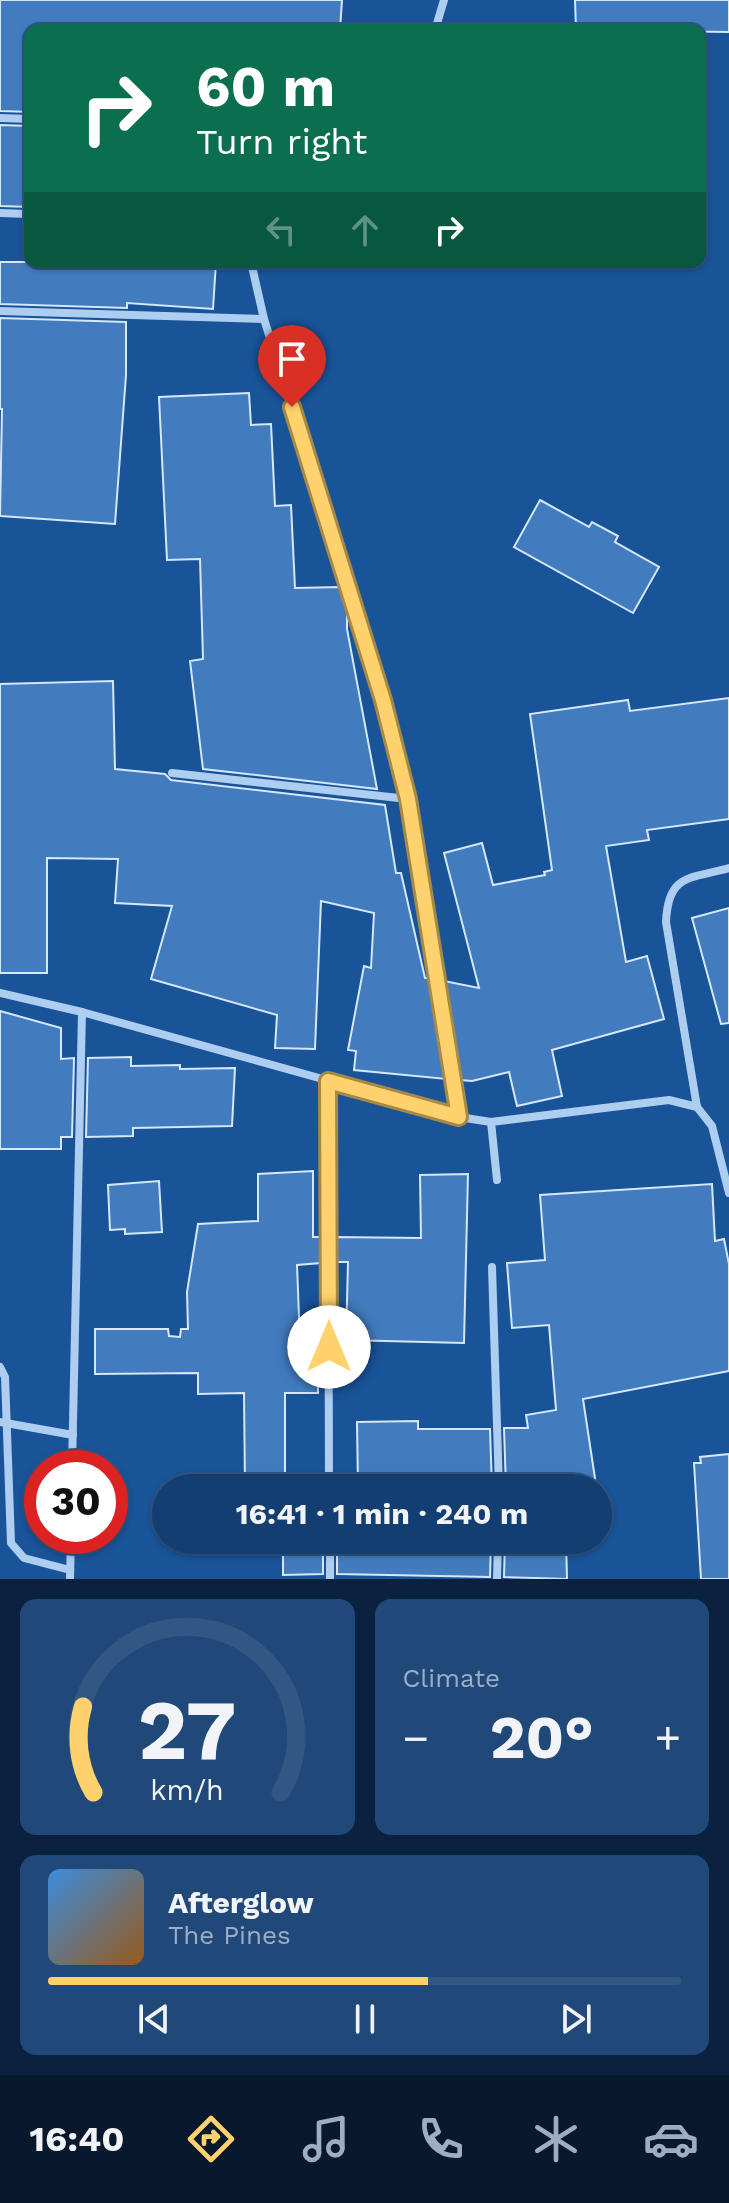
<!DOCTYPE html>
<meta charset="utf-8">
<style>
:root{--surface:#133e72;--page:#20497a;--text:#f1f3f6;--muted:#9daec4;--line:#325784;--accent:#ffd26d}
body{margin:0;font-family:"Work Sans",sans-serif;background:var(--page);color:var(--text);height:100vh;display:flex;flex-direction:column;font-size:30px;white-space:nowrap}
*{box-sizing:border-box;margin:0}
p{font-size:26px;color:var(--muted)}
.icon{flex:none;width:44px;height:44px;fill:none;stroke:currentColor;stroke-width:2;stroke-linecap:round;stroke-linejoin:round}
.map{position:relative;height:1579px;overflow:hidden}
.sheet{display:flex;flex-direction:column;gap:20px;padding:20px;background:#0a223f;flex:1}
.sheet>*{flex:none}
.guide{position:absolute;left:24px;top:24px;width:682px;height:244px;border-radius:16px;box-shadow:0 2px 6px #0004,0 0 0 2px var(--line);background:#0b6e4f;color:#fff;overflow:hidden}
.speed{position:absolute;left:24px;top:1450px;display:flex;gap:16px;font-size:40px;font-weight:700;text-align:center}
.speed>*{display:grid;place-content:center;width:104px;height:104px;border-radius:50%;background:var(--surface);box-shadow:0 2px 6px #0004,0 0 0 2px var(--line);line-height:1}
.speed .limit{border:12px solid #d22;background:#fff;color:#111}
.pin{position:absolute;display:grid;place-items:center;width:68px;height:68px;color:#fff;margin:-82px -34px;border-radius:50% 50% 50% 0;rotate:-45deg;box-shadow:0 0 8px #0007}
.pin .icon{rotate:45deg}
.me{position:absolute;width:88px;margin:-44px;rotate:0deg;stroke-linejoin:round;filter:drop-shadow(0 0 6px #0008)}
.turn{display:flex;align-items:center;gap:28px;height:168px;padding:0 40px;font-size:36px}
.turn .icon{width:104px;height:104px;stroke-width:2.5}
.turn b{display:block;font-size:56px;line-height:68px}
.lanes{display:flex;align-items:center;height:76px;padding:0 40px;background:#0003;justify-content:center;gap:40px;direction:ltr}
.lanes .off{opacity:.35}
.big{font-size:60px;font-weight:700;line-height:1.1}
.sheet .card{flex:1;display:flex;flex-direction:column;justify-content:center;gap:12px;min-width:0;padding:0 28px;border-radius:16px;background:var(--page)}
.sheet .dial{align-items:center;gap:0}
.dial svg{height:208px;overflow:visible;fill:none;stroke:var(--line);stroke-width:7;stroke-linecap:round;text-anchor:middle}
.dial text{fill:var(--text);stroke:none}
.song{display:flex;align-items:center;gap:24px}
.cover{width:96px;height:96px;border-radius:12px;background:linear-gradient(135deg,hsl(210 70% 55%),hsl(30 70% 35%))}
.played{height:8px;border-radius:4px;background:linear-gradient(90deg,var(--accent) 60%,var(--line) 60%)}
.keys{display:flex;justify-content:space-around;direction:ltr}
.heat{display:flex;justify-content:space-between;align-items:center;font-size:44px;direction:ltr}
.sheet .tiles{flex:1;display:grid;gap:20px;grid-template-columns:1fr 1fr}
.card:last-child{grid-column:span 2}
.trip{position:absolute;left:152px;top:1474px;width:460px;height:80px;border-radius:40px;background:var(--surface);box-shadow:0 2px 6px #0004,0 0 0 2px var(--line);font-weight:700;line-height:80px;text-align:center}
.tab-bar{display:flex;height:128px;justify-content:space-around;align-items:center;background:#08192e;color:var(--muted)}
.tab-bar .icon{width:56px;height:56px}
.tab-bar .current{color:var(--accent)}
.tab-bar b{font-size:36px;color:var(--text)}
.map>svg:first-child{display:block}
.building{fill:#427cbf;stroke:#d4e7fc;stroke-width:2}
.lines{fill:none;stroke-linecap:round;stroke-linejoin:round}
.minor{stroke:#adcdf1;stroke-width:8}
.route-casing{stroke:#a68847;stroke-width:20}
.route{stroke:#ffd26d;stroke-width:14}
</style>
<div class="map">
<svg width="729" height="1579" viewBox="0 0 729 1579">
<rect width="100%" height="100%" fill="#195398"/>
<g class="building">
<path d="M 0,0 L 342,0 L 340,30 L 279,30 L 130,23 L 129,30 L 30,30 L 30,112 L 0,111 Z"/>
<path d="M 575,0 L 729,0 L 729,32 L 576,30 Z"/>
<path d="M 0,125 L 30,126 L 30,207 L 0,206 Z"/>
<path d="M 0,262 L 216,262 L 213,309 L 127,303 L 127,308 L 0,304 Z"/>
<path d="M 0,318 L 126,322 L 126,375 L 115,524 L 0,516 L 2,409 L 0,409 Z"/>
<path d="M 249,393 L 251,425 L 271,424 L 275,506 L 291,505 L 295,588 L 340,587 L 347,608 L 347,629 L 377,789 L 203,769 L 190,661 L 203,659 L 200,559 L 167,560 L 159,397 Z"/>
<path d="M 540,500 L 589,527 L 592,522 L 618,536 L 615,542 L 659,567 L 633,613 L 514,547 Z"/>
<path d="M 113,681 L 115,769 L 165,774 L 171,780 L 385,805 L 396,873 L 401,873 L 425,978 L 430,978 L 446,1079 L 354,1070 L 356,1051 L 348,1050 L 364,966 L 371,968 L 374,913 L 321,901 L 315,1049 L 275,1048 L 277,1015 L 151,979 L 172,906 L 115,903 L 118,859 L 47,858 L 47,973 L 0,973 L 0,684 Z"/>
<path d="M 729,698 L 729,819 L 647,830 L 649,840 L 606,846 L 626,962 L 647,956 L 664,1019 L 552,1050 L 562,1096 L 517,1106 L 509,1072 L 472,1081 L 460,1080 L 444,981 L 479,988 L 444,853 L 482,843 L 493,885 L 545,875 L 544,872 L 552,870 L 530,714 L 628,700 L 630,711 Z"/>
<path d="M 729,908 L 729,1023 L 721,1024 L 692,918 Z"/>
<path d="M 0,1011 L 61,1028 L 61,1059 L 74,1058 L 72,1137 L 61,1137 L 61,1149 L 0,1149 Z"/>
<path d="M 131,1057 L 131,1066 L 180,1065 L 180,1069 L 235,1068 L 232,1126 L 133,1128 L 133,1136 L 86,1137 L 88,1058 Z"/>
<path d="M 313,1171 L 313,1237 L 321,1237 L 321,1263 L 297,1265 L 300,1342 L 318,1342 L 318,1393 L 285,1393 L 285,1488 L 245,1488 L 244,1393 L 198,1394 L 198,1373 L 95,1374 L 95,1329 L 168,1329 L 169,1336 L 180,1337 L 181,1329 L 188,1329 L 187,1292 L 198,1224 L 258,1221 L 258,1174 Z"/>
<path d="M 468,1174 L 464,1343 L 346,1340 L 348,1262 L 335,1262 L 335,1237 L 421,1238 L 420,1175 Z"/>
<path d="M 159,1181 L 162,1232 L 125,1234 L 125,1229 L 110,1230 L 108,1185 Z"/>
<path d="M 712,1184 L 715,1241 L 724,1239 L 729,1264 L 729,1371 L 583,1399 L 596,1485 L 573,1488 L 506,1488 L 504,1428 L 528,1428 L 526,1415 L 556,1410 L 549,1325 L 512,1328 L 507,1263 L 545,1260 L 540,1195 Z"/>
<path d="M 418,1421 L 418,1429 L 490,1429 L 492,1488 L 358,1488 L 357,1422 Z"/>
<path d="M 729,1454 L 729,1579 L 701,1579 L 694,1463 L 701,1463 L 700,1457 Z"/>
<path d="M 283,1540 L 323,1540 L 323,1574 L 283,1575 Z"/>
<path d="M 337,1540 L 491,1540 L 490,1577 L 337,1574 Z"/>
<path d="M 505,1540 L 566,1540 L 567,1579 L 504,1577 Z"/>
</g>
<g class="lines">
<g class="minor">
<path d="M 435,30 L 444,0"/>
<path d="M 0,118 L 30,119"/>
<path d="M 0,213 L 30,214"/>
<path d="M 0,311 L 264,319 L 251,262"/>
<path d="M 264,319 L 383,700 L 408,799 L 459,1117"/>
<path d="M 172,773 L 408,799"/>
<path d="M 729,868 C 689,879 668,874 666,922 L 697,1107 L 712,1126 L 729,1193"/>
<path d="M 0,993 L 82,1012 L 459,1117 L 491,1122 L 669,1100 L 697,1107"/>
<path d="M 328,1081 L 329,1488"/>
<path d="M 491,1122 L 497,1180"/>
<path d="M 492,1267 L 499,1488"/>
<path d="M 0,1367 L 5,1377 L 11,1543 L 24,1558 L 70,1570"/>
<path d="M 0,1422 L 73,1435"/>
<path d="M 72,1468 L 82,1012"/>
<path d="M 330,1540 L 330,1579"/>
<path d="M 70,1579 L 71,1536"/>
<path d="M 497,1579 L 498,1540"/>
</g>
</g>
<g class="lines">
<g class="route-casing">
<path id="route" d="M 292,407 L 383,700 L 408,799 L 459,1117 L 328,1081 L 329,1347"/>
</g>
<use href="#route" class="route"/>
</g>
</svg>
<div class="speed"><div class="limit">30</div></div>
<div class="pin" style="left:292px;top:407px;background:#d93025"><svg class="icon" aria-label="arrive" viewBox="0 0 24 24"><path d="M6 21V4h12l-3 4 3 4H6"/></svg></div>
<svg class="me" style="left:329px;top:1347px" viewBox="-20 -20 40 40"><circle r="19" fill="#fff"/><path d="M0-13L10 11 0 6-10 11z" fill="#ffd26d"/></svg>
<div class="trip">16:41 · 1 min · 240 m</div>
<div class="guide">
<div class="turn"><svg class="icon" aria-label="right" viewBox="0 0 24 24"><path d="M7 20v-9h11M14 6l5 5-5 5"/></svg><div><b>60 m</b>Turn right</div></div>
<div class="lanes"><svg class="icon off" aria-label="left" viewBox="0 0 24 24"><path d="M17 20v-9H6M10 6l-5 5 5 5"/></svg><svg class="icon off" aria-label="ahead" viewBox="0 0 24 24"><path d="M12 20V5M6 11l6-6 6 6"/></svg><svg class="icon" aria-label="right" viewBox="0 0 24 24"><path d="M7 20v-9h11M14 6l5 5-5 5"/></svg></div>
</div>
</div>
<section class="sheet">
<div class="tiles">
<div class="card dial"><svg viewBox="0 0 100 80">
<path d="M14 69A42 42 0 1 1 86 69"/>
<path d="M14 69A42 42 0 0 1 10 36" stroke="#ffd26d"/>
<text x="50" y="56" font-size="32" font-weight="700">27</text>
<text x="50" y="72" font-size="11">km/h</text>
</svg></div>
<div class="card"><p>Climate</p>
<div class="heat"><a>−</a><b class="big">20°</b><a>+</a></div>
</div>
<div class="card">
<div class="song"><i class="cover"></i><div><b>Afterglow</b><p>The Pines</p></div></div>
<div class="played"></div>
<div class="keys"><svg class="icon" aria-label="previous" viewBox="0 0 24 24"><path d="M18 5L8 12l10 7zM5 5v14"/></svg><svg class="icon" aria-label="pause" viewBox="0 0 24 24"><path d="M8 5v14M16 5v14"/></svg><svg class="icon" aria-label="next" viewBox="0 0 24 24"><path d="M6 5l10 7-10 7zM19 5v14"/></svg></div>
</div>
</div>
</section>
<nav class="tab-bar">
<b>16:40</b>
<svg class="icon current" aria-label="directions" viewBox="0 0 24 24"><path d="M12 3l9 9-9 9-9-9zM9 14v-3h6M13 9l2 2-2 2"/></svg>
<svg class="icon" aria-label="music" viewBox="0 0 24 24"><path d="M9 18V5l10-2v13"/><circle cx="6" cy="18" r="3"/><circle cx="16" cy="16" r="3"/></svg>
<svg class="icon" aria-label="phone" viewBox="0 0 24 24"><path d="M5 4h4l2 5-3 2q2 4 5 5l2-3 5 2v4C11 20 4 13 5 4z"/></svg>
<svg class="icon" aria-label="climate" viewBox="0 0 24 24"><path d="M12 3v18M4 7l16 10M4 17L20 7"/></svg>
<svg class="icon" aria-label="car" viewBox="0 0 24 24"><path d="M5 17H2v-5l4-1 3-4h7l3 4 3 1v5h-3M9 17h6M6 11h13"/><circle cx="7" cy="17" r="2"/><circle cx="17" cy="17" r="2"/></svg>
</nav>
